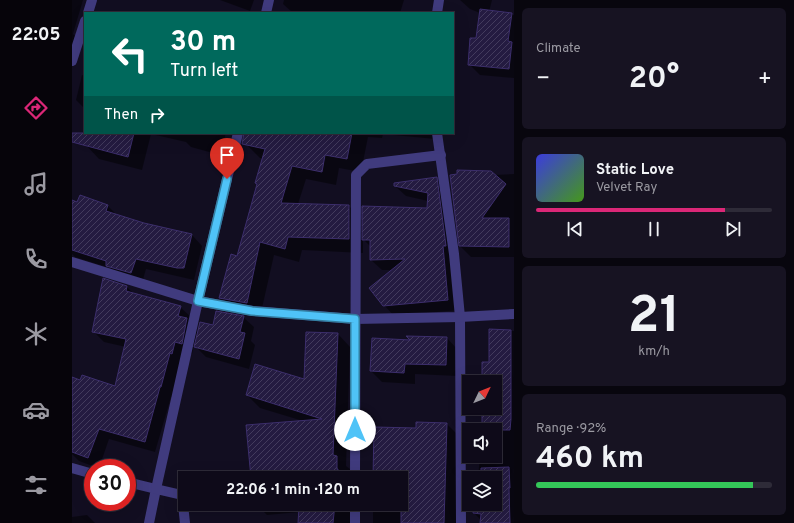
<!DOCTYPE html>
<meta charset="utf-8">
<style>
:root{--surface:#0e0a19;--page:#171322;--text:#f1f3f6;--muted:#9b9aa2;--line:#2e2b38;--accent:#db2777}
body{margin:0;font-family:Overpass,sans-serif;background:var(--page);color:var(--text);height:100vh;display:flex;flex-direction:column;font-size:15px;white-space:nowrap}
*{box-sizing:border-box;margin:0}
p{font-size:13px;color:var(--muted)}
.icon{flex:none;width:22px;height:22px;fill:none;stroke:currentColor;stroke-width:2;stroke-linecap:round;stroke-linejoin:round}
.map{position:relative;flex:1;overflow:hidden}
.sheet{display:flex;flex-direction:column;gap:8px;padding:8px;background:#08060e;width:280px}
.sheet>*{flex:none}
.banner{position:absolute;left:12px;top:12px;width:370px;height:122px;border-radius:0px;box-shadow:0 4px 16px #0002,0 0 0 1px var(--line);background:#00695c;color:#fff;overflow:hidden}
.needle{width:26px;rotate:47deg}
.fabs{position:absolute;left:390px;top:375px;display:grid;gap:8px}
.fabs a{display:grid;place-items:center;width:40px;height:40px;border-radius:0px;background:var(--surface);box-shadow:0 4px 16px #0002,0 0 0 1px var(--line);font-size:20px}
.speed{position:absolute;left:12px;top:459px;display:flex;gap:8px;font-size:20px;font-weight:700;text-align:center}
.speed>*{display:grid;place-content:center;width:52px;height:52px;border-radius:50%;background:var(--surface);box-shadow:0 4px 16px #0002,0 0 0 1px var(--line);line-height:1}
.speed .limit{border:6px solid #d22;background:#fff;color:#111}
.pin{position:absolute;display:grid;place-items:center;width:34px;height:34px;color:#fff;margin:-41px -17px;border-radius:50% 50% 50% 0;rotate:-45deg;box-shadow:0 0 4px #0007}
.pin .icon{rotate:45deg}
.me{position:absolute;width:44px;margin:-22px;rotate:0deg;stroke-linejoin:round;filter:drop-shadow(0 0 3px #0008)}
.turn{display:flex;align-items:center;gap:14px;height:84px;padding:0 20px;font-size:18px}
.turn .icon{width:52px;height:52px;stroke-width:2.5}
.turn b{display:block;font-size:28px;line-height:34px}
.then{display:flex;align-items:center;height:38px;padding:0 20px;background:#0003;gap:8px;font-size:15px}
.big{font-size:30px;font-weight:700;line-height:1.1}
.sheet .widget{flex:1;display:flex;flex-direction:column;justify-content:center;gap:6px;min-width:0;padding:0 14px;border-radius:6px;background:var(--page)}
.sheet .dial{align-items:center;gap:0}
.dial b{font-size:52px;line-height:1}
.song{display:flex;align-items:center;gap:12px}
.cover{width:48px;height:48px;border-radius:6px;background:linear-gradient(135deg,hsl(240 70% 55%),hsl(100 70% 35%))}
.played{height:4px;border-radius:2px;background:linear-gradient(90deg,var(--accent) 80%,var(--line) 80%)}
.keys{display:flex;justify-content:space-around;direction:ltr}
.heat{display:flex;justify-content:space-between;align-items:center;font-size:22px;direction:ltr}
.charge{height:6px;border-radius:3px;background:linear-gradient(90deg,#34c759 92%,var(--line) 0)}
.trip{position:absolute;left:106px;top:471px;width:230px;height:40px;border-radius:0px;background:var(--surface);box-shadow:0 4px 16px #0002,0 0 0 1px var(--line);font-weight:700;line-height:40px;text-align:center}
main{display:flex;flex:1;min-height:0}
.dock{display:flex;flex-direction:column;width:72px;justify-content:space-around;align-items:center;background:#06040a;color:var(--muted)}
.dock .icon{width:28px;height:28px}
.dock .on{color:var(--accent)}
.dock b{font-size:18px;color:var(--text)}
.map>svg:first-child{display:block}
.shadow{fill:#0007}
.building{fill:url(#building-hatch);stroke:#3c2e6c}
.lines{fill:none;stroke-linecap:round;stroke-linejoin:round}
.minor{stroke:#403b7e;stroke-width:10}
.route-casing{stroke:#337fa1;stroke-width:10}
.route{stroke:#4fc3f7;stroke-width:7}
</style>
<main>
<nav class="dock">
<b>22:05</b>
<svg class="icon on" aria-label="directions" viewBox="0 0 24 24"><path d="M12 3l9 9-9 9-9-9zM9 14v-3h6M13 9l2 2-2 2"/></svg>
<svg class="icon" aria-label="music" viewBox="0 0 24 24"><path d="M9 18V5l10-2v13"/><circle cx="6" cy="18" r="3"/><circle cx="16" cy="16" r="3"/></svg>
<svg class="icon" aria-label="phone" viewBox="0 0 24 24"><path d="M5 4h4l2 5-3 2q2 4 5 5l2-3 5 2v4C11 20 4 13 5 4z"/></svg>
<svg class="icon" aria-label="climate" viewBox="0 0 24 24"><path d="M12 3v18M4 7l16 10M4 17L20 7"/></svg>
<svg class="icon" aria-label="car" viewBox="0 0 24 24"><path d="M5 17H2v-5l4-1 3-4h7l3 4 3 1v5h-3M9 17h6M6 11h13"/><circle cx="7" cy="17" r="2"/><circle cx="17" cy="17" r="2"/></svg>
<svg class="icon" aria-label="filters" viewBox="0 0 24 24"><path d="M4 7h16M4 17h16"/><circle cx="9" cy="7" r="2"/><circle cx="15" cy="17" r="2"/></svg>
</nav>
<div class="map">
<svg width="442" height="523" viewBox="0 0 442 523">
<defs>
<pattern id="building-hatch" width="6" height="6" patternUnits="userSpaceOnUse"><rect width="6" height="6" fill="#241b41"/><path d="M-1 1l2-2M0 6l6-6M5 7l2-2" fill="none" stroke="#433b5d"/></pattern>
</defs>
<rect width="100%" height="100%" fill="#120e21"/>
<g class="shadow">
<path d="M 0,0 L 11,0 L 1,34 L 4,37 L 0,51 Z"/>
<path d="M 148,0 L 182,0 L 178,11 Z"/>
<path d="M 212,0 L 332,0 L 328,13 L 221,13 L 211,4 Z"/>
<path d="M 388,0 L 420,0 L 417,12 L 442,15 L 442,78 L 408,75 L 397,64 L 405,39 L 408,13 L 398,9 Z"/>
<path d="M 10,75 L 13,76 L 13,109 L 4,100 Z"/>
<path d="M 16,133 L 154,133 L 148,155 L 119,147 L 114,142 L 79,134 L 70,170 L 27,159 L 13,144 Z"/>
<path d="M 177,133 L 364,133 L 363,139 L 311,134 L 310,138 L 296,137 L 289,172 L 267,168 L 264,185 L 234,179 L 226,204 L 277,206 L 291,221 L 355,209 L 356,201 L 334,196 L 323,186 L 364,178 L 375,189 L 387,310 L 322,316 L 312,305 L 322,270 L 310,270 L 299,260 L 299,247 L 291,239 L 291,253 L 230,250 L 227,262 L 202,255 L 188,317 L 162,312 L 148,298 L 166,257 L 186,185 L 192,159 L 188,158 L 174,144 Z"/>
<path d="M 442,174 L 442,257 L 399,257 L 388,246 L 422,175 Z"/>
<path d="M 0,201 L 6,203 L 36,206 L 45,215 L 71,224 L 120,235 L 130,246 L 122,280 L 74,269 L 70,283 L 45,276 L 38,268 L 3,257 L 0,254 Z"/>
<path d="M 55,287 L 62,294 L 108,307 L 119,317 L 118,322 L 127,331 L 171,317 L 182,327 L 179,341 L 183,345 L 177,369 L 134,357 L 122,345 L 120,354 L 113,352 L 100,397 L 99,397 L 83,452 L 37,439 L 27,468 L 26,468 L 7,461 L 0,454 L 0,379 L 43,387 L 54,347 L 32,342 L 21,331 Z"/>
<path d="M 418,330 L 442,331 L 442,523 L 409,523 L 409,520 L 402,513 L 403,504 L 423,504 L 423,478 L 406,478 L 408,456 L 423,456 L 423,430 L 411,430 L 411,408 L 423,408 L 423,382 L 411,382 L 418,363 Z"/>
<path d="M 266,334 L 278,347 L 274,466 L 278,469 L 278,478 L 180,478 L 231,421 L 188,408 L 175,395 L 233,380 Z"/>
<path d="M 375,338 L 385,349 L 385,376 L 343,374 L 343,384 L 310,382 L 299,371 L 340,341 Z"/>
<path d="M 375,424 L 387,436 L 385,523 L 301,523 L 301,504 L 329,504 L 329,478 L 302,478 L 345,429 Z"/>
<path d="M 184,504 L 283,504 L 284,523 L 227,523 L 228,512 L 195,515 Z"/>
<path d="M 15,515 L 23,523 L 0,523 L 0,517 Z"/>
</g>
<g class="building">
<path d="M 408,9 L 440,13 L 436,41 L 440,42 L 437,69 L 396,65 L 398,38 L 404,38 Z"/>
<path d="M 0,133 L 62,133 L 56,157 L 0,142 Z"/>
<path d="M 172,133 L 280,133 L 275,159 L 253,155 L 250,172 L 220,166 L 209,203 L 277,205 L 277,239 L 216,237 L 213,249 L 188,242 L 175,303 L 147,298 L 159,254 L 165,256 L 185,184 L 183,183 L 193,149 L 170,144 Z"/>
<path d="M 385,170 L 419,171 L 434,184 L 410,218 L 437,218 L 437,247 L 387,246 L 378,175 L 385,174 Z"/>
<path d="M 365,177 L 374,246 L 371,246 L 376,300 L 311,306 L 297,288 L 333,259 L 298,260 L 298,240 L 290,240 L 290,206 L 355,208 L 356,193 L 322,186 L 322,183 Z"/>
<path d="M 8,195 L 36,205 L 34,211 L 72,223 L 120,234 L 112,268 L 105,268 L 64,259 L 59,273 L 34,266 L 34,261 L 0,250 L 0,200 L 5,202 Z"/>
<path d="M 31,278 L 55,286 L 54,291 L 109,306 L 106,316 L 115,318 L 110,344 L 103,342 L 100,354 L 98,353 L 89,387 L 88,387 L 73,442 L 27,429 L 16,458 L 0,452 L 0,377 L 8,380 L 10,375 L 43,386 L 54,339 L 20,332 Z"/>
<path d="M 144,311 L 172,316 L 168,332 L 173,333 L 167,359 L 122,347 L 128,322 L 141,325 Z"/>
<path d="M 417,329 L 439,330 L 439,419 L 438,430 L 410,430 L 410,408 L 423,408 L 423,382 L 410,382 L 410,362 L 417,362 Z"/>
<path d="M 234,332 L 266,333 L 261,455 L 265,456 L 265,469 L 266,469 L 265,478 L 179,478 L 174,425 L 250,419 L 174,395 L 183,364 L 232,379 Z"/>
<path d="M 334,336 L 375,337 L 374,365 L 333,364 L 332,373 L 298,371 L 300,338 L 338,340 Z"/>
<path d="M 344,422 L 375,423 L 372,523 L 329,523 L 329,478 L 301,478 L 302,427 L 344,428 Z"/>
<path d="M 437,467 L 438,488 L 437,488 L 438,523 L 408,523 L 409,514 L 401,513 L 402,504 L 423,504 L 423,478 L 409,478 L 409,468 Z"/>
<path d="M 226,504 L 263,504 L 261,523 L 226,523 L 227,507 L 226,507 Z"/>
</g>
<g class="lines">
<g class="minor">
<path d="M 16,13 L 20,0"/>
<path d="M 194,13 L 197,0"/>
<path d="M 365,13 L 367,0"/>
<path d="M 0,61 L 13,21"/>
<path d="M 365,133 L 382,254 L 388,317 L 389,523"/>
<path d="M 0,262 L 126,301 L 181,311 L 283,319 L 388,317 L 442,314"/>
<path d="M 0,468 L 21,474"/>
<path d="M 283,478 L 284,175 L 295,164 L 369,155"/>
<path d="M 55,482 L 84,489 L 77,523"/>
<path d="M 113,523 L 110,495 L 84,489 L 126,301 L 166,133"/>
<path d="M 283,523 L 283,504"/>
</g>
</g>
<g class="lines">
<g class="route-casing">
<path id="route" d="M 155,179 L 126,301 L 180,311 L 283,319 L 283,430"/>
</g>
<use href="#route" class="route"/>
</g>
</svg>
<div class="fabs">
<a><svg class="needle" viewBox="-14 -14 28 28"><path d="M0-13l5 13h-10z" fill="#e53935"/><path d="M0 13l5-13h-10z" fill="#9b9aa2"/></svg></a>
<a><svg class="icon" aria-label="sound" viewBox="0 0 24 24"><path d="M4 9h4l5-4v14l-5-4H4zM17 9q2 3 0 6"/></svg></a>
<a><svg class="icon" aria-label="layers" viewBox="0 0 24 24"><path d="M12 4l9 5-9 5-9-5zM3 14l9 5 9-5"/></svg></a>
</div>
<div class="speed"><div class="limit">30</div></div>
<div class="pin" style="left:155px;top:179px;background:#d93025"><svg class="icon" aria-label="arrive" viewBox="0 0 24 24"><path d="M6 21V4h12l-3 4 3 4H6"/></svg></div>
<svg class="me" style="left:283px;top:430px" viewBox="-20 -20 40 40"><circle r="19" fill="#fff"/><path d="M0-13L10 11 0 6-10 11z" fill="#4fc3f7"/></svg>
<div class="trip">22:06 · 1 min · 120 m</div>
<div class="banner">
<div class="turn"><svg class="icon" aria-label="left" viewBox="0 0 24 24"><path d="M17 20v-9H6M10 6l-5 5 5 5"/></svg><div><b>30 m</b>Turn left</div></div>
<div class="then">Then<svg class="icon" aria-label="right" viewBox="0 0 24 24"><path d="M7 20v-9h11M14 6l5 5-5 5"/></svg></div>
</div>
</div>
<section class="sheet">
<div class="widget"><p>Climate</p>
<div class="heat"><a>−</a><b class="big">20°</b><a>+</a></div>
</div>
<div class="widget">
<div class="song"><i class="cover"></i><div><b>Static Love</b><p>Velvet Ray</p></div></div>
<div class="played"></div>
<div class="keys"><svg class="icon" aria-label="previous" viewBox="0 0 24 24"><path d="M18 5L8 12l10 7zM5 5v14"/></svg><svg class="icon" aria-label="pause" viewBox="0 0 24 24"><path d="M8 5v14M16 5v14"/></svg><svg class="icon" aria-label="next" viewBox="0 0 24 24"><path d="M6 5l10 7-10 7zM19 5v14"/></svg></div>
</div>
<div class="widget dial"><b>21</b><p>km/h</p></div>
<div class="widget"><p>Range · 92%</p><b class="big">460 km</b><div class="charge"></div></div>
</section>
</main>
